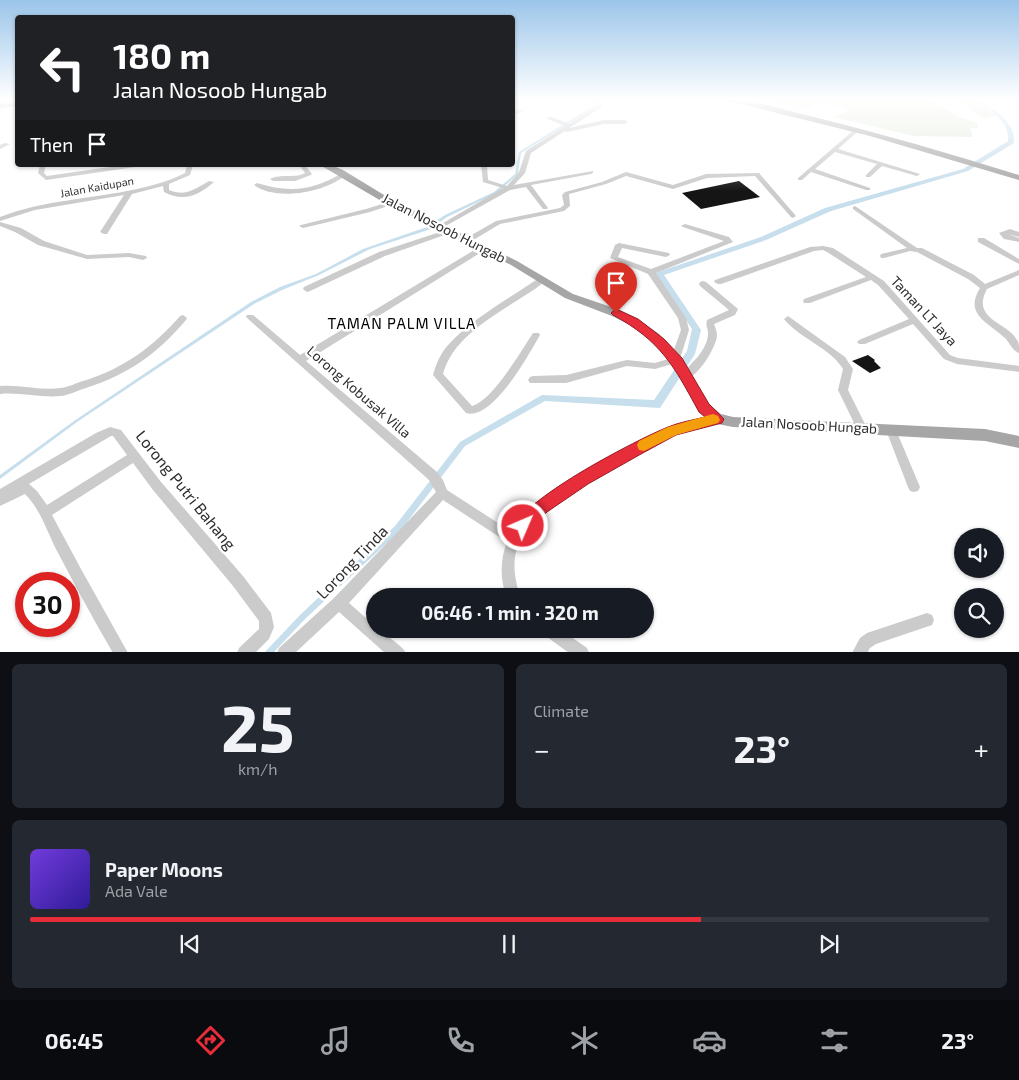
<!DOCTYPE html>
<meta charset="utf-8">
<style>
:root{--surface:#171b24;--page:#242831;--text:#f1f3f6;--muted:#9ea1a6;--line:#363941;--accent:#e82d3a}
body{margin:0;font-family:"Exo 2",sans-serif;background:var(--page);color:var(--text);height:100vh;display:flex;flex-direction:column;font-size:19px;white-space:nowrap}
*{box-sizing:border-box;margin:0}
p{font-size:16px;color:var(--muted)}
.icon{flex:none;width:28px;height:28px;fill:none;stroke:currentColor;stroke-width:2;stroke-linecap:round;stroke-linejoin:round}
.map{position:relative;height:652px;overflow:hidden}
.side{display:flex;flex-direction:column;gap:12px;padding:12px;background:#0d0f14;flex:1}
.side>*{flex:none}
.guide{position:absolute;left:15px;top:15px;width:500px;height:152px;border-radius:5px;box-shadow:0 1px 4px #0004;background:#202124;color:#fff;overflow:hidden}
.controls{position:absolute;left:954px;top:528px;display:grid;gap:10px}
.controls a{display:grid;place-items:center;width:50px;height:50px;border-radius:50%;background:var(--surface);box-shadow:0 1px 4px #0004;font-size:25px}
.speed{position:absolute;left:15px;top:572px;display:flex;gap:10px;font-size:25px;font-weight:700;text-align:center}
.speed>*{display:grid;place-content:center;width:65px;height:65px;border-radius:50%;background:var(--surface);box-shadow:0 1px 4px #0004;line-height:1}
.speed .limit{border:8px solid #d22;background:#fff;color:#111}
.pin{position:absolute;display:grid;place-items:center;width:42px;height:42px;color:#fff;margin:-51px -21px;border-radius:50% 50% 50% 0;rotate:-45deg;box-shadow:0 0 5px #0007}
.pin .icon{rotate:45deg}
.me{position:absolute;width:55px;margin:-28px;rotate:45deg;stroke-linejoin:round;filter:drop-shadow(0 0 4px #0008)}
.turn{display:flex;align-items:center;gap:18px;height:105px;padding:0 15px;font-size:22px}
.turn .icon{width:65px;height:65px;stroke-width:2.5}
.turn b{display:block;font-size:35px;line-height:42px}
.then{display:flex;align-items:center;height:48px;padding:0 15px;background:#0003;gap:10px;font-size:19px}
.big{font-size:38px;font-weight:700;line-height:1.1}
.side .widget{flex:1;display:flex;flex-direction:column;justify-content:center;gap:8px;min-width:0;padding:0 18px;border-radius:8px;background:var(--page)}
.side .dial{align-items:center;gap:0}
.dial b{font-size:65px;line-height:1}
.song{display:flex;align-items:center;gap:15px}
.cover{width:60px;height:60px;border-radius:8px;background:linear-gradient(135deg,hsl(260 70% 55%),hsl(250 70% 35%))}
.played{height:5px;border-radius:2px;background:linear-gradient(90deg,var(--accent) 70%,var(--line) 70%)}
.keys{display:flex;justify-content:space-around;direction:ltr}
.heat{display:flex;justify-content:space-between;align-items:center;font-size:28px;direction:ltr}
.side .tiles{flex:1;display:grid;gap:12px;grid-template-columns:1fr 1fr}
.widget:last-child{grid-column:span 2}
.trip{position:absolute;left:366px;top:588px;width:288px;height:50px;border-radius:25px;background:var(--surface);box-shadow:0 1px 4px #0004;font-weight:700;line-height:50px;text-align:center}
.tabs{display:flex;height:80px;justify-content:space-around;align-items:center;background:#090b0e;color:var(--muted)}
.tabs .icon{width:35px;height:35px}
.tabs .selected{color:var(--accent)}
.tabs b{font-size:22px;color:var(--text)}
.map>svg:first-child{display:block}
.green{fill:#e4ecdc}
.water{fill:#c7deec}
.building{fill:#151515}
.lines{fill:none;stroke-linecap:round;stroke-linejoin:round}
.minor{fill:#cbcbcb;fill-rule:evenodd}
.major{fill:#a6a6a6;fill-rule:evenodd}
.route{fill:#e82d3a;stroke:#971d26}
.slow{fill:#f59e0b}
.labels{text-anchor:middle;stroke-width:5;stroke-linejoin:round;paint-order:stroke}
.far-street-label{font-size:11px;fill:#2e2e2e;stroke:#fff}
.street-label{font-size:14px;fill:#2e2e2e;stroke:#fff}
.neighbourhood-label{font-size:15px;letter-spacing:1px;fill:#000;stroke:#fff}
.near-street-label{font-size:16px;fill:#2e2e2e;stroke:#fff}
</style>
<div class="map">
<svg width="1019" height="653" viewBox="0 0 1019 653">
<rect width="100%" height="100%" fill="#fff"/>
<g class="green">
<path d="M 760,99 L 931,99 L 959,117 L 977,123 L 978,128 L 970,128 L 973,137 L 913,136 L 834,117 L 846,112 L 848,109 L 819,102 L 808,109 Z"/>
<path d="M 954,99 L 972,99 L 997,116 L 989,116 L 991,118 L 983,118 Z"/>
</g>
<g class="water">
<path d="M 599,99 L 602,99 L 596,104 L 594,108 L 521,153 L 518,174 L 497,193 L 447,217 L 431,229 L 370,249 L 319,275 L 282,290 L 254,304 L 77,422 L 0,479 L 0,475 L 74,421 L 251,302 L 280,287 L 316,274 L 363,249 L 427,227 L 445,215 L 494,192 L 515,174 L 519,152 L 591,107 L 593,103 Z"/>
<path d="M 972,99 L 976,99 C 992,109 1016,120 1014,143 L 968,171 L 831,211 L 766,240 L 664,275 L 701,330 L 695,354 L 660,408 L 545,401 L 465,446 L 401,530 L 306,618 L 274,652 L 264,653 L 301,614 L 395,526 L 460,442 L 542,395 L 654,400 L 687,351 L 692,329 L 655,273 L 761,237 L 825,208 L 963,169 L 1008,141 C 1010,119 988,109 972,99 Z"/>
</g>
<g class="building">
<path d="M 739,181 L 760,197 L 701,209 L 682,193 Z"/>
<path d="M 868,355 L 875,360 L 874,361 L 881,368 L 870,373 L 852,361 Z"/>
</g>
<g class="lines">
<g class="minor">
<path d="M 6,99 L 0,103 L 1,99 Z"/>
<path d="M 600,104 L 602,105 L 602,107 L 569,128 L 604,120 L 625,120 L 628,122 L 625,124 L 604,124 L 567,132 L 565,131 L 531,153 L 525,173 L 514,185 L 593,171 L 593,173 L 591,174 L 531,185 L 548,208 L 547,209 L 543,209 L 526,187 L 510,190 L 442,228 L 438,228 L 438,226 L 503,188 L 483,182 L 481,165 L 487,165 L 488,180 L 507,186 L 519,172 L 526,151 L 565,126 L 548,119 L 548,117 L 552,117 L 569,124 Z"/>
<path d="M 520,109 L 525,110 L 512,116 L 512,113 Z"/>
<path d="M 854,130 L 857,132 L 856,133 L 838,149 L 920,174 L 917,176 L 882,166 L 870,177 L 866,177 L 866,175 L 877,164 L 835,152 L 815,169 L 870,188 L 870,190 L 866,190 L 811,172 L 802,180 L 798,180 L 798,178 Z"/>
<path d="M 5,143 L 10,144 L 0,149 L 0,145 Z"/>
<path d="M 40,165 L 46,165 L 44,173 L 47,176 L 124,165 L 138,165 L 135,167 L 46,180 L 38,173 Z"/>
<path d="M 187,165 L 193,165 L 190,175 L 169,184 L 169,190 C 185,197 195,189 209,181 L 214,182 C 198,196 183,202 164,192 L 163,186 L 132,194 L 107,234 L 104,234 L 100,232 L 124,195 L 35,210 L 0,221 L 0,217 C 44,200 91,199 137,189 C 154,185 170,181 185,173 Z"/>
<path d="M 299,165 L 305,165 L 312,174 L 311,175 L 295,181 L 273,181 L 270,179 C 281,173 294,179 305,173 Z"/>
<path d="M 626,172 L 673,185 L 706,174 L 759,173 L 796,216 L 793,218 L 791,217 L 755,176 L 707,178 L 673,189 L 626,176 L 606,184 L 569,194 L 570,206 L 564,211 L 500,224 L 470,242 L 464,242 L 463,240 L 496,221 L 560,208 L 564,205 L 562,195 L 565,192 L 602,182 Z"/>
<path d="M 342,173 L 347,174 C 327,192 277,202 254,185 L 257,183 C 289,193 313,191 342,173 Z"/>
<path d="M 392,201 L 395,203 L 394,204 L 370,212 L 303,228 L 299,226 L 301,225 L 366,209 Z"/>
<path d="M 855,206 L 917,248 L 922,248 L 974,275 L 985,284 L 1019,270 L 1019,275 L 987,289 C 969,322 1014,322 1019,345 C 1019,348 1019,351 1019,353 C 1013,351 1010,344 1006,339 C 990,323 963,315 980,288 L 968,279 L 917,252 L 910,251 L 884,258 L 881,258 L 880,256 L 881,254 L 907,248 L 853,209 L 853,207 Z"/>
<path d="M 0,222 L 21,228 L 44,241 L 87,255 L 129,253 L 146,256 L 147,258 L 143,260 L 129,257 L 87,259 L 38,245 L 15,232 L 0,226 Z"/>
<path d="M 685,224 L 729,237 L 733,242 L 656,273 L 686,318 L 689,330 L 679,362 L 655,369 L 627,366 L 566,383 L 530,383 L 528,380 L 530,377 L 533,376 L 566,375 L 627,360 L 655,363 L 671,358 L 681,330 L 678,318 L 648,274 L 610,258 L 615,245 L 619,243 L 669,253 L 670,255 L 666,257 L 622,248 L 618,257 L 651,269 L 724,241 L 683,227 L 681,226 Z"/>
<path d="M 1010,229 L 1019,232 L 1019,237 L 1008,234 L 1019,238 L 1019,242 L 1004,239 L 999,233 Z"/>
<path d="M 446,230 L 449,230 L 453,232 L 385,256 L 310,291 L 307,292 L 303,289 L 304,287 L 379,252 Z"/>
<path d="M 978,238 L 984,238 L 1019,259 L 1019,264 L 978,242 Z"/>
<path d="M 481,246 L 487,246 L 488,248 L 306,361 L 437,472 L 443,480 L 447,490 L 512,532 C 540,492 630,442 676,425 C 689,421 703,418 717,415 L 721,416 L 722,419 L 721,422 L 717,423 C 705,426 692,428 680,433 C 640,449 537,505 519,544 C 511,560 515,580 520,596 L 506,596 C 500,578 500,560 507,542 L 443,500 L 349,603 L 375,626 L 375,629 L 378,629 C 385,635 403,646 406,653 L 385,653 L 339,612 L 295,653 L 277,653 L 279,648 L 334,598 L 436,492 L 429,480 L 246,317 L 247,315 L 253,315 L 300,355 Z"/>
<path d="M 823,246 L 833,248 L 884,281 L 950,355 L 958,358 L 1019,366 L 1019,372 L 957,364 L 944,359 L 913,324 L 865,344 L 859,344 L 857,342 L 859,340 L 909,319 L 878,285 L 871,280 L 810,303 L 804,303 L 803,301 L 804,299 L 866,277 L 827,252 L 823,250 L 814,251 L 721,284 L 718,284 L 714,282 L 715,280 L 810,247 Z"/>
<path d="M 539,278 L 545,278 L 546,280 C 540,286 532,291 524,296 C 494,316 453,337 443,374 L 472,406 C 493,400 521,351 533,333 L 539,333 L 540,335 C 529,354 493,421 466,413 L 433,375 C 436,364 441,352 449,344 C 473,318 510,298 539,278 Z"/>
<path d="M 703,281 L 706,282 L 738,309 L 735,315 L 714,324 C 715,327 717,331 717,335 C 717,347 695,382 683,379 L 681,376 C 690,363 706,353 708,335 C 709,330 705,326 707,320 L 729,310 L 700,286 L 699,284 L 700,282 Z"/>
<path d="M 183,315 L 187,318 L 186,320 C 157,354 129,374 86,388 C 78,390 70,395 61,396 C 41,398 20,392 0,394 L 0,386 C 20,384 41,391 61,388 C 69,387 76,383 83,381 C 123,369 153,347 180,316 Z"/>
<path d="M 788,316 L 845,357 L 853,369 L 848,390 L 867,428 L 866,431 L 862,432 L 858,431 L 838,390 L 843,369 C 831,348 800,339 784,319 Z"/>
<path d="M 891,426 L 895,427 L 896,430 L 920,487 L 918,491 L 914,492 L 910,491 L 908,487 L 886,430 L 887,427 Z"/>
<path d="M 110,427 L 121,430 L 161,482 L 243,576 L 271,613 L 274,627 L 269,639 L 255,653 L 237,653 L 239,648 L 259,629 L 259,621 L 233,586 L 153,490 L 133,463 L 52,515 L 81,569 L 128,653 L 113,653 C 93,619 75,585 57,551 C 47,532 41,510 25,494 L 0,506 L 0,489 L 96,433 ZM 111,436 L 113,436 L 127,455 L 47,505 L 37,491 L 29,484 Z"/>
<path d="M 927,613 L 932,615 L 934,620 L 932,625 L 876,644 L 870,648 L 867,653 L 852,653 L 860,638 L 867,633 Z"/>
<path d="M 541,629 L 560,629 L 587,648 L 589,653 L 569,653 L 543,634 Z"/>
</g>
<g class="major">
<path d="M 721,99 C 752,99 784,110 814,117 C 883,134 951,154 1019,175 L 1019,180 L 870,136 Z"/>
<path d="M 18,102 L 18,106 L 0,108 L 0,104 Z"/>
<path d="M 320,165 L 331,165 L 343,170 L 389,198 L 517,261 L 573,294 L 620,310 L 638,319 L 659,334 L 679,356 L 709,404 L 721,414 L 733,417 L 985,429 L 1019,436 L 1019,448 L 985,441 L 733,427 L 712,423 L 699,412 L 671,362 L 651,340 L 630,325 L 612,316 L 565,298 L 511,265 L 383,202 Z"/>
</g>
</g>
<linearGradient id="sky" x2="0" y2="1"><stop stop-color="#9bc5ea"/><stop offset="0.52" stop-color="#fff"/><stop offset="1" stop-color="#fff" stop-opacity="0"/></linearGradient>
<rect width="1019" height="191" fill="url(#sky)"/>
<path class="route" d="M 616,309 L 638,319 L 664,339 L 682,358 L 709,404 L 724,419 L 722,423 L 676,435 L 641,454 L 588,484 L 547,512 L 528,531 L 523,533 L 517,531 L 515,526 C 528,496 636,440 668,427 C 680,422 693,420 705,417 L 699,412 C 674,366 661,341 613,315 L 611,313 Z"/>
<path class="slow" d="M 713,414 L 718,416 L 720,420 L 718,423 L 676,435 L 644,451 L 639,450 L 637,445 L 639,441 L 668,427 Z"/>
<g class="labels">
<g class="far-street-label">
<text transform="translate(97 187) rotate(-10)" y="4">Jalan Kaidupan</text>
</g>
<g class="street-label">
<text transform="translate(444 228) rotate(27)" y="5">Jalan Nosoob Hungab</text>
<text transform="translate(924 311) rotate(47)" y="5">Taman LT Jaya</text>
<text transform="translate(359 392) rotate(41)" y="5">Lorong Kobusak Villa</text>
<text transform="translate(809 425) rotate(3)" y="5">Jalan Nosoob Hungab</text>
</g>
<g class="neighbourhood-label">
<text x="402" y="329">TAMAN PALM VILLA</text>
</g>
<g class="near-street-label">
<text transform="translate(186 490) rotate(51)" y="6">Lorong Putri Bahang</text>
<text transform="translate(352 562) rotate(-46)" y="6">Lorong Tinda</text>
</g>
</g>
</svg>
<div class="controls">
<a><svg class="icon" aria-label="sound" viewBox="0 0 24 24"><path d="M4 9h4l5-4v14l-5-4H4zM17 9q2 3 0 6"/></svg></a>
<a><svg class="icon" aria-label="search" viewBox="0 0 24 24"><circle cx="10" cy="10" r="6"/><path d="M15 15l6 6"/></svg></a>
</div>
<div class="speed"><div class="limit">30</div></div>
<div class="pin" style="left:616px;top:313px;background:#d93025"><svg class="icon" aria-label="arrive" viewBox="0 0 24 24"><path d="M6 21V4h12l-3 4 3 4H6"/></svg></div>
<svg class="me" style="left:523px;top:526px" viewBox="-20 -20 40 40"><circle r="17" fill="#e82d3a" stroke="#fff" stroke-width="3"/><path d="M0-11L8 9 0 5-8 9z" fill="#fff"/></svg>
<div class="trip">06:46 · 1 min · 320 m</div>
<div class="guide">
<div class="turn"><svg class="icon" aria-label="left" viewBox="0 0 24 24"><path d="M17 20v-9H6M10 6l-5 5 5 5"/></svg><div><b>180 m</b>Jalan Nosoob Hungab</div></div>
<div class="then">Then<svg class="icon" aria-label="arrive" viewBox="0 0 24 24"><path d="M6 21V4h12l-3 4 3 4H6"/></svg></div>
</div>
</div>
<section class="side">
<div class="tiles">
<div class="widget dial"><b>25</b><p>km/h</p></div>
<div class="widget"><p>Climate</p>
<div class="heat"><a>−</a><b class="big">23°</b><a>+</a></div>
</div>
<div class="widget">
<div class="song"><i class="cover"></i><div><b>Paper Moons</b><p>Ada Vale</p></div></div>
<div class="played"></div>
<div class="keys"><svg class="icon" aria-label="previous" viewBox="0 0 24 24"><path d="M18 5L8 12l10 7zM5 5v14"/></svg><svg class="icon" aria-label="pause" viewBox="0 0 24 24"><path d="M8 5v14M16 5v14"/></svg><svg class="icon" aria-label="next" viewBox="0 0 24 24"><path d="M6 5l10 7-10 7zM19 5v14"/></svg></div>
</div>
</div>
</section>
<nav class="tabs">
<b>06:45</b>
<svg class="icon selected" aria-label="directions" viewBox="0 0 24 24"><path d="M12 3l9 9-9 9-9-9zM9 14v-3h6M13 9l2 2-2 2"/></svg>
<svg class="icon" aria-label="music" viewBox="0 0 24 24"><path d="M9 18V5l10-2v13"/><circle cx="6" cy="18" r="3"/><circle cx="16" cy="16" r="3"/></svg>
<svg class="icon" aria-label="phone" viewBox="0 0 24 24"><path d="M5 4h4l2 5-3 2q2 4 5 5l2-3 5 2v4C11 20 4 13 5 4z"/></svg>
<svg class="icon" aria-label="climate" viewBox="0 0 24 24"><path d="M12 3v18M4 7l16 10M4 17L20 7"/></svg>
<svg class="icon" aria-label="car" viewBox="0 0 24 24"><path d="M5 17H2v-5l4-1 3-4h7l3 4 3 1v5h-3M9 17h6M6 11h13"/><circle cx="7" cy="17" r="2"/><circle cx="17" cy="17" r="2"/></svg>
<svg class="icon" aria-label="filters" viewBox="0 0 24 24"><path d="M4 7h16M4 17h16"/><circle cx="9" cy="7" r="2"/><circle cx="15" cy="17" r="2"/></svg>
<b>23°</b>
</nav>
